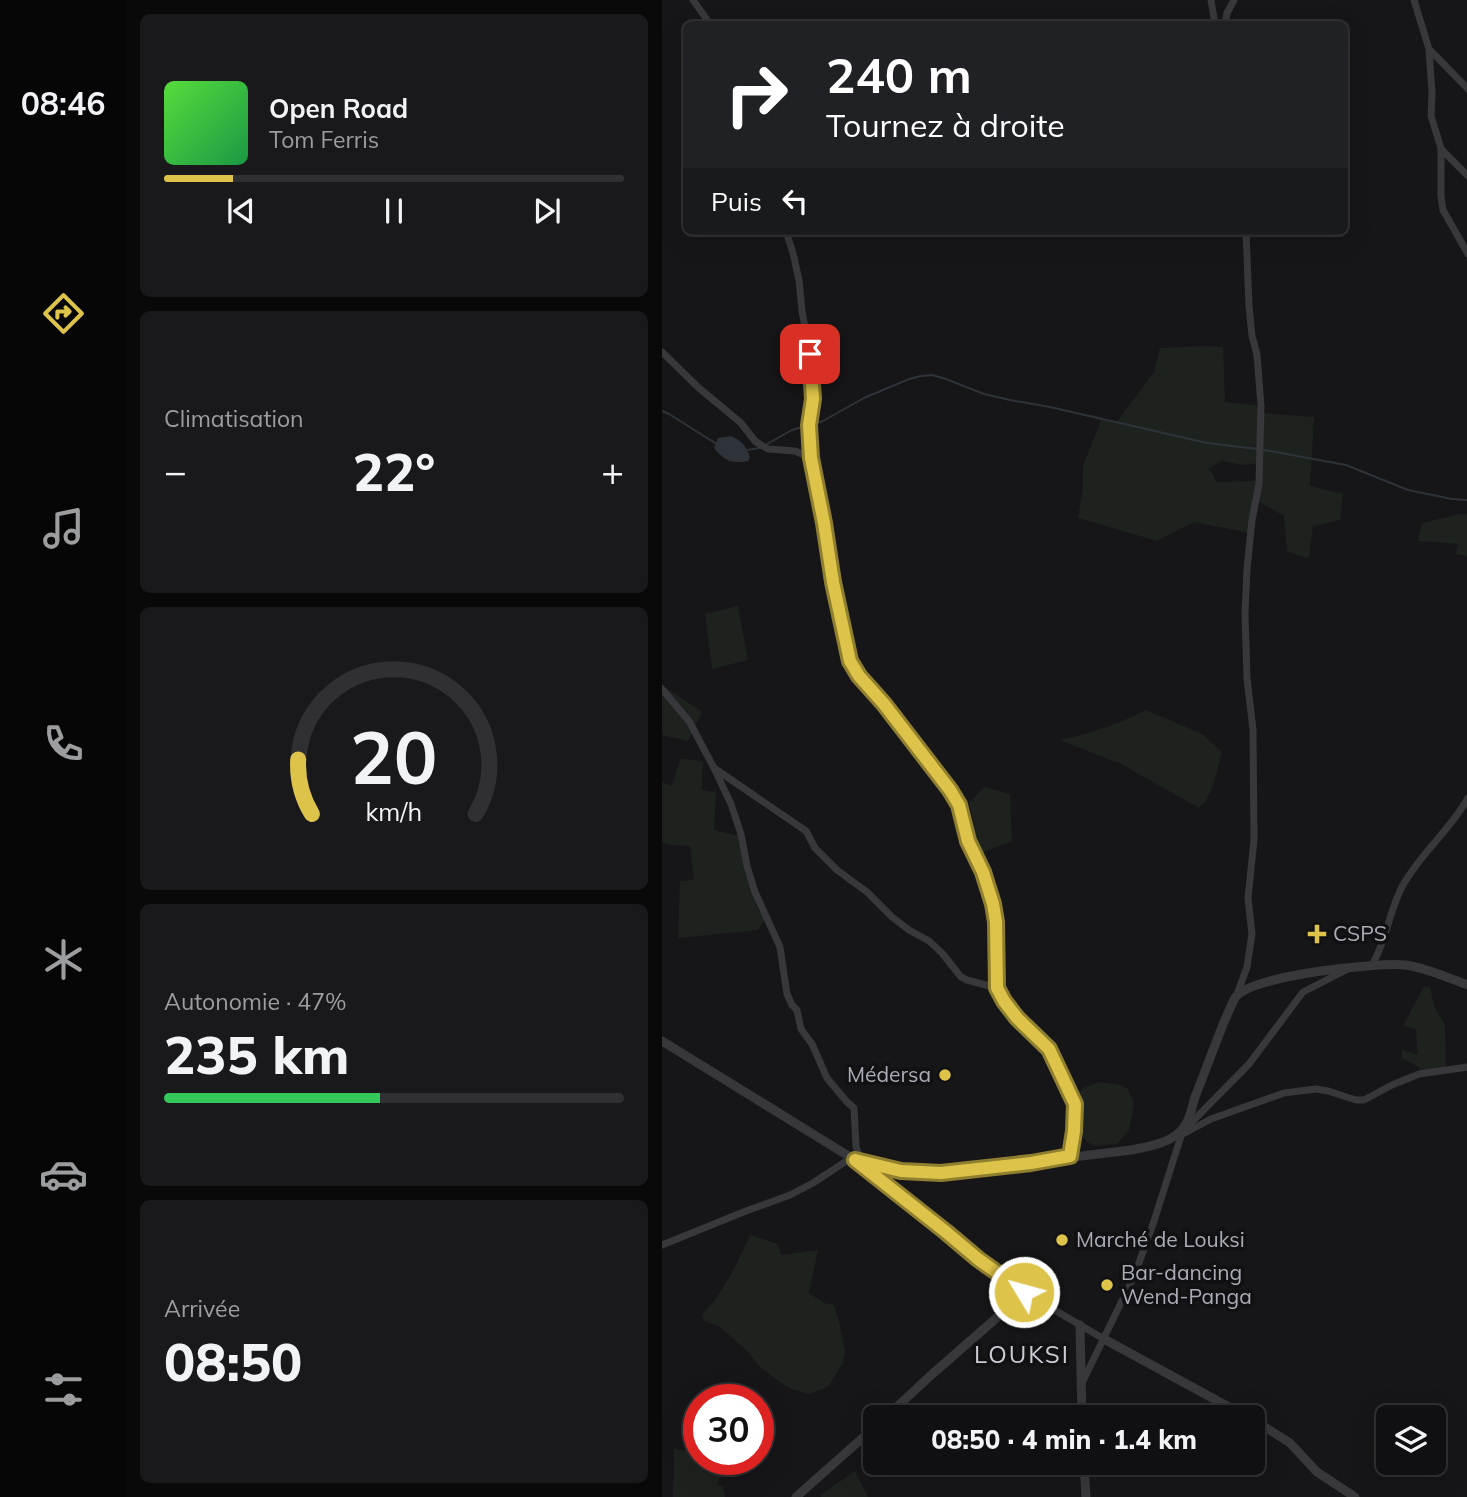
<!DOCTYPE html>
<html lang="fr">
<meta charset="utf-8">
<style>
:root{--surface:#101012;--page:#19191b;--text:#f1f3f6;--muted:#9c9d9f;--line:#303032;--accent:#ddc349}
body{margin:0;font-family:Mulish,sans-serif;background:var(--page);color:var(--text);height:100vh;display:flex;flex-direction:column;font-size:26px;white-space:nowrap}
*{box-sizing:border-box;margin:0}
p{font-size:23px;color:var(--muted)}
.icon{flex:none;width:38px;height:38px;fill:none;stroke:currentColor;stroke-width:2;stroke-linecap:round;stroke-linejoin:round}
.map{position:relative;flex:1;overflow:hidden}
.side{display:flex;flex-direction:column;gap:14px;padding:14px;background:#09090a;width:536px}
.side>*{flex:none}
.top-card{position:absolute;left:21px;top:21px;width:665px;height:214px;border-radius:10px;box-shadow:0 7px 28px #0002,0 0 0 2px var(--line);background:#202124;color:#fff;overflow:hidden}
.controls{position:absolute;left:714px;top:1405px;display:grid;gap:14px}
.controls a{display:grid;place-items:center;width:70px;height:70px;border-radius:10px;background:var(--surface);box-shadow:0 7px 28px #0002,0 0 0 2px var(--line);font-size:35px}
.speed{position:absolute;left:21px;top:1384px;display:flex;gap:14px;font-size:35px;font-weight:700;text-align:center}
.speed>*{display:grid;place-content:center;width:91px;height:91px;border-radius:50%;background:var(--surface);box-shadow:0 7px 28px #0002,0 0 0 2px var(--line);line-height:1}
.speed .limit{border:10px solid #d22;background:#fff;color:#111}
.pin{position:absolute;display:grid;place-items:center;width:60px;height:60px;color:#fff;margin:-30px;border-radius:14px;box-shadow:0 4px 10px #0006}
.me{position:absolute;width:77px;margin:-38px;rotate:307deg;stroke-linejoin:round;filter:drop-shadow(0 0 5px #0008)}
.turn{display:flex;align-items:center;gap:24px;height:147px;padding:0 28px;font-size:32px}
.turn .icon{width:91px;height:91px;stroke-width:2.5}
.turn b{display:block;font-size:49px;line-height:60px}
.then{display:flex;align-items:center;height:66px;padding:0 28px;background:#0003;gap:14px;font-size:26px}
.big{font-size:52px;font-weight:800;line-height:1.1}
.side .card{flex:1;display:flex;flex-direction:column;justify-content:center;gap:10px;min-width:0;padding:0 24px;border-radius:10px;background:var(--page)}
.side .dial{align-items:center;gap:0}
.dial svg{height:182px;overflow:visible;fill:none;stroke:var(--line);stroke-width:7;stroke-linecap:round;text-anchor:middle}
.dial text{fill:var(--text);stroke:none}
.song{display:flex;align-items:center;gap:21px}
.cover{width:84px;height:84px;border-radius:10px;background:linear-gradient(135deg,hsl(110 70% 55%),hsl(140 70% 35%))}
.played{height:7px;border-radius:4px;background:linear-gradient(90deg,var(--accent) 15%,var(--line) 15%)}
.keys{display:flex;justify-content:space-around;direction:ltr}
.heat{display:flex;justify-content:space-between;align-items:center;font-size:38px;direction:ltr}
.charge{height:10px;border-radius:5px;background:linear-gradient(90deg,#34c759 47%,var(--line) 0)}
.trip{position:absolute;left:201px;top:1405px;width:402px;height:70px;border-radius:10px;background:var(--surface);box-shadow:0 7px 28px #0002,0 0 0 2px var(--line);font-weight:800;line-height:70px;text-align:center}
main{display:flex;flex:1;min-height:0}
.tab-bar{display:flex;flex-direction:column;width:126px;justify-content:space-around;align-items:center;background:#060607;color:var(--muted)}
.tab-bar .icon{width:49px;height:49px}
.tab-bar .current{color:var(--accent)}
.tab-bar b{font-size:32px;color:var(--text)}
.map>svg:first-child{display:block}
.green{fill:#1d221e;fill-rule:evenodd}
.water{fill:#2e333a}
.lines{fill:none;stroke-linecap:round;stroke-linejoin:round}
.stream{stroke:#2e333a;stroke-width:2}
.minor{stroke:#38383c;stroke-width:7}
.tertiary{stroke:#38383c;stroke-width:9}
.route-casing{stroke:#907f2f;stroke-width:18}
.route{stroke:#ddc349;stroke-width:12}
.poi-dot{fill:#ddc349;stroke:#111113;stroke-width:2.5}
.labels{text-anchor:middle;stroke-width:7;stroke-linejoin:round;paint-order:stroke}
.poi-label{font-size:21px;fill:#aaacb6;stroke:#111113;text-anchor:start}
.quarter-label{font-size:24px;letter-spacing:2px;fill:#cacbd3;stroke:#111113}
</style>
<main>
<nav class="tab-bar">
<b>08:46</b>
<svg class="icon current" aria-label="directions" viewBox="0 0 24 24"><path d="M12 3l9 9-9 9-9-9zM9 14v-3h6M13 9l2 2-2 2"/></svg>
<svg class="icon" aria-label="music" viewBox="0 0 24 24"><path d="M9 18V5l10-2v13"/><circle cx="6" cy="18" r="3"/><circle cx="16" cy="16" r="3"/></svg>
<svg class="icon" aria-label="phone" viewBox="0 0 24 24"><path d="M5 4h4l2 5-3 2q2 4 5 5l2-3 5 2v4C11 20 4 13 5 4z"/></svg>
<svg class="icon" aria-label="climate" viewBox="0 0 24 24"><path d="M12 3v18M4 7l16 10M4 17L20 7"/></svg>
<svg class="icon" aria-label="car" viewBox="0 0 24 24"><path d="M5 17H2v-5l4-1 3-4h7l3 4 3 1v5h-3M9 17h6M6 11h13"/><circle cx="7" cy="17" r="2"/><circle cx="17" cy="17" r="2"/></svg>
<svg class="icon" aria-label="filters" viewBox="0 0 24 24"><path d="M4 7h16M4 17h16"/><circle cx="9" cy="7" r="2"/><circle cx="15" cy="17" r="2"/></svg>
</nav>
<section class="side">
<div class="card">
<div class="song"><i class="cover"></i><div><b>Open Road</b><p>Tom Ferris</p></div></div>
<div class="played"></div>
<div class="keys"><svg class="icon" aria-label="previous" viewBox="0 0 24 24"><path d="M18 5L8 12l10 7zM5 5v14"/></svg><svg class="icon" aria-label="pause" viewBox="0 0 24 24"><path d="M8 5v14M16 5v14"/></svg><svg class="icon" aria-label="next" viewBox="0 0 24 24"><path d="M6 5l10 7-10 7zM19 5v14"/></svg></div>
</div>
<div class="card"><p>Climatisation</p>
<div class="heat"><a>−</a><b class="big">22°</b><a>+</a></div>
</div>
<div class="card dial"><svg viewBox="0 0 100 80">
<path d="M14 69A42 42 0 1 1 86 69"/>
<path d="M14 69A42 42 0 0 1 8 45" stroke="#ddc349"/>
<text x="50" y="56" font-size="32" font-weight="700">20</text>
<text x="50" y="72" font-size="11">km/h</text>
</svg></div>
<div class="card"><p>Autonomie · 47%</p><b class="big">235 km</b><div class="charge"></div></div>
<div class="card"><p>Arrivée</p><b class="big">08:50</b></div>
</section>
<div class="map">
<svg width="806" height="1497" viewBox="0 0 806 1497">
<rect width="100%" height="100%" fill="#161618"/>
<g class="green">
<path d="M 542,346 L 561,347 L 563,402 L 599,406 L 599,413 L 652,417 L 648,486 L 681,494 L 678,520 L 651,526 L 647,558 L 625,552 L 622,516 L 594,500 L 588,533 L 532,522 L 495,541 L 416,518 L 421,489 L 421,466 L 439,420 L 454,423 L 492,372 L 498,348 ZM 560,461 L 580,465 L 597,463 L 597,481 L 555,482 L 547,468 Z"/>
<path d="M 798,514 L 805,514 L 805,556 L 794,554 L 796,544 L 756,541 L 760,523 Z"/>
<path d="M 76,606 L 86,660 L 50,669 L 43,614 Z"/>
<path d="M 0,685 L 40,712 L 26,741 L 0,735 Z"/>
<path d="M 484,710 L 540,734 L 560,752 C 555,770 551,796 537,808 L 459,764 L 398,740 C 427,734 457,724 484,710 Z"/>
<path d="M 19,758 L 41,762 L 40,790 L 54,792 L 52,830 L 78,836 L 96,910 L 104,918 L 96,930 L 16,938 L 18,881 L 32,880 L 28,846 L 7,845 L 0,842 L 0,782 L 10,786 Z"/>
<path d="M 322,787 L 348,794 L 350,841 L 314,855 L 307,834 L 312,824 L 307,803 Z"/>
<path d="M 762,986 L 768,987 L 772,1006 L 783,1025 L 784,1070 L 758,1074 L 757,1067 L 740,1058 L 740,1050 L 756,1055 L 754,1029 L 741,1026 Z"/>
<path d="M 437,1082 L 459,1085 L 466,1089 L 472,1103 L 467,1130 L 455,1144 L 431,1146 C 427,1143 421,1138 418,1134 C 414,1125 417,1099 419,1089 Z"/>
<path d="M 88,1235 L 116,1244 L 119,1255 L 156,1250 L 147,1293 L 162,1303 L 172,1305 L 178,1325 L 183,1351 L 181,1363 L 166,1387 L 148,1394 L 132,1390 L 118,1382 L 98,1367 L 85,1351 L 58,1327 L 41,1320 L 40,1314 C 62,1294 75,1262 88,1235 Z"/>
<path d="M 12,1449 L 37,1452 L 37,1460 L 65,1460 L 55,1485 L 61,1486 L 63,1497 L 11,1497 Z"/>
<path d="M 193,1471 L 206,1497 L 159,1497 L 158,1495 Z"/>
</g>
<path class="water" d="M 69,436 C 80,441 84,446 88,457 L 86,461 C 69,464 63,461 52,448 L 56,438 Z"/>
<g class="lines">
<g class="stream">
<path d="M 0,411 L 7,414 L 53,443"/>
<path d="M 149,425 L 161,421 L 202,398 L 247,379 L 259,376 L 270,375 L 284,379 L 322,394 L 348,400 L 388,407 L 545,443 L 596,449"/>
<path d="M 105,444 L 130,430 L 144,426"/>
<path d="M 85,450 L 97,448"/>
<path d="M 602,450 L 684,465 L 746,490 L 790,499 L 806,500"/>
</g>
<g class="minor">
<path d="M 31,0 L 48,24"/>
<path d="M 549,0 L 553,24"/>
<path d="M 752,0 L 767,49 L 770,93 L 769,116 L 779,148 L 779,196 L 781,210 L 806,254"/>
<path d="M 563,24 L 565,13 L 572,0"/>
<path d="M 768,50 L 806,89"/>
<path d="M 779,149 L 806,176"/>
<path d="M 124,231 L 131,253 L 137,280 L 140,311 L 148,354 L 151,399 L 147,425 L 149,458 L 162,523 L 171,582 L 189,661 L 196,676 L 222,704 L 288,790 L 297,805 L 306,841 L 321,872 L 331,904 L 334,922 L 335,988 L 342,1001 L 355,1018 L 387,1049 L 413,1105 L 413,1131 L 408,1156"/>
<path d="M 0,352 L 37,388 L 79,423 L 93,441 L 99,445 L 106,449 L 133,451 L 149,458"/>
<path d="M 0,689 L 27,721 L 52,768 L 144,831 L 153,848 L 175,870 L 205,892 L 230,917 L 247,930 L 267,941 L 280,953 L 299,977 L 305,980 L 335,988"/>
<path d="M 52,768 L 69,804 L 79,834 L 85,866 L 93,892 L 118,947 L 125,994 L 130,1005 L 135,1010 L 139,1029 L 150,1044 L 165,1078 L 185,1102 L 192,1108 L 194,1146 L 199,1162"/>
<path d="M 710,965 C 725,940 727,910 741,885 C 759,853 789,829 806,798"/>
<path d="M 574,997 L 585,967 L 590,934 L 586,898 L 592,840 L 591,730 L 585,678 L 583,614 L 585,569 L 590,520 L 597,484 L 599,406 L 595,355 L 590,336 L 587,306 L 584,231"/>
<path d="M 526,1126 L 587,1064 L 641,992 L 688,968"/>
<path d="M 519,1135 L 549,1119 L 622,1093 L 654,1089 L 666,1091 L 694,1100 L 702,1100 L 730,1085 L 757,1074 L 806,1067"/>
<path d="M 195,1162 L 284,1232 L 316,1259 L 362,1292 L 442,1339"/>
<path d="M 0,1245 L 84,1211 L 128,1195 L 151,1183 L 189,1158"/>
<path d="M 421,1381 L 473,1274 L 491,1224 L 520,1133"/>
</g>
<g class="tertiary">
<path d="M 0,1041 L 193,1160 L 227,1169 L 239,1171 L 279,1173 L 469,1150 C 486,1147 511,1143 522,1127 C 528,1120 530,1106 533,1097 C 543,1072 552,1047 562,1022 C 566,1014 569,1005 573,998 C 588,975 717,962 744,965 C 765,968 786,978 806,985"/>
<path d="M 418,1325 L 420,1418"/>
<path d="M 442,1339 L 587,1418"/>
<path d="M 223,1418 L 267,1377 L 347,1307 L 362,1292"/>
<path d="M 592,1420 L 628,1443 L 655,1472 L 693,1497"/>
<path d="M 422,1463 L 424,1497"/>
<path d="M 134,1497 L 214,1426"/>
</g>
</g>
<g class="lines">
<g class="route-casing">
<path id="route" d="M 148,354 L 151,399 L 147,425 L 149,458 L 162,523 L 171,582 L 188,661 L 197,676 L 222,704 L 288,790 L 297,805 L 306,841 L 321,872 L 331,904 L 334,922 L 335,988 L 342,1001 L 355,1018 L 387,1049 L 413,1104 L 412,1131 L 408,1156 L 369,1163 L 279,1173 L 239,1171 L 193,1160 L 284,1232 L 316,1259 L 362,1292"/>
</g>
<use href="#route" class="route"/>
</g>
<g class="poi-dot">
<path d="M651.5 923.5h7v7h7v7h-7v7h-7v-7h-7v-7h7z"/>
<circle cx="283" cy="1075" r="7"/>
<circle cx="400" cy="1240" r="7"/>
<circle cx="445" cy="1285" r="7"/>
</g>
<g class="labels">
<g class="poi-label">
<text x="671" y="941">CSPS</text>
<text x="269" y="1082" text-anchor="end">Médersa</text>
<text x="414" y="1247">Marché de Louksi</text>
<text x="459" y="1280">Bar-dancing<tspan x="459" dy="24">Wend-Panga</tspan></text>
</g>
<g class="quarter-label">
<text x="360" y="1363">LOUKSI</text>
</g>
</g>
</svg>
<div class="controls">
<a><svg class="icon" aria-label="layers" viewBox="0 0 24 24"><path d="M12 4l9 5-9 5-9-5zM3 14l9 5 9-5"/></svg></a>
</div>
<div class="speed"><div class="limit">30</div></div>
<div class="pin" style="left:148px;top:354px;background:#d93025"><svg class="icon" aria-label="arrive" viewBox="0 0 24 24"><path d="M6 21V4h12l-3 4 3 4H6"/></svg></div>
<svg class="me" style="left:362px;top:1292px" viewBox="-20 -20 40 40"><circle r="17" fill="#ddc349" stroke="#fff" stroke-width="3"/><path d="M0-11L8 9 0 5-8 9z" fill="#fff"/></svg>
<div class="trip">08:50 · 4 min · 1.4 km</div>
<div class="top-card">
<div class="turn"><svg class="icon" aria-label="right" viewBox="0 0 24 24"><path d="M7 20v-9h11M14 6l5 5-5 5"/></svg><div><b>240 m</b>Tournez à droite</div></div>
<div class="then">Puis<svg class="icon" aria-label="left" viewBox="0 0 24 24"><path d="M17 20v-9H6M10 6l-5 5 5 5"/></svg></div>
</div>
</div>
</main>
